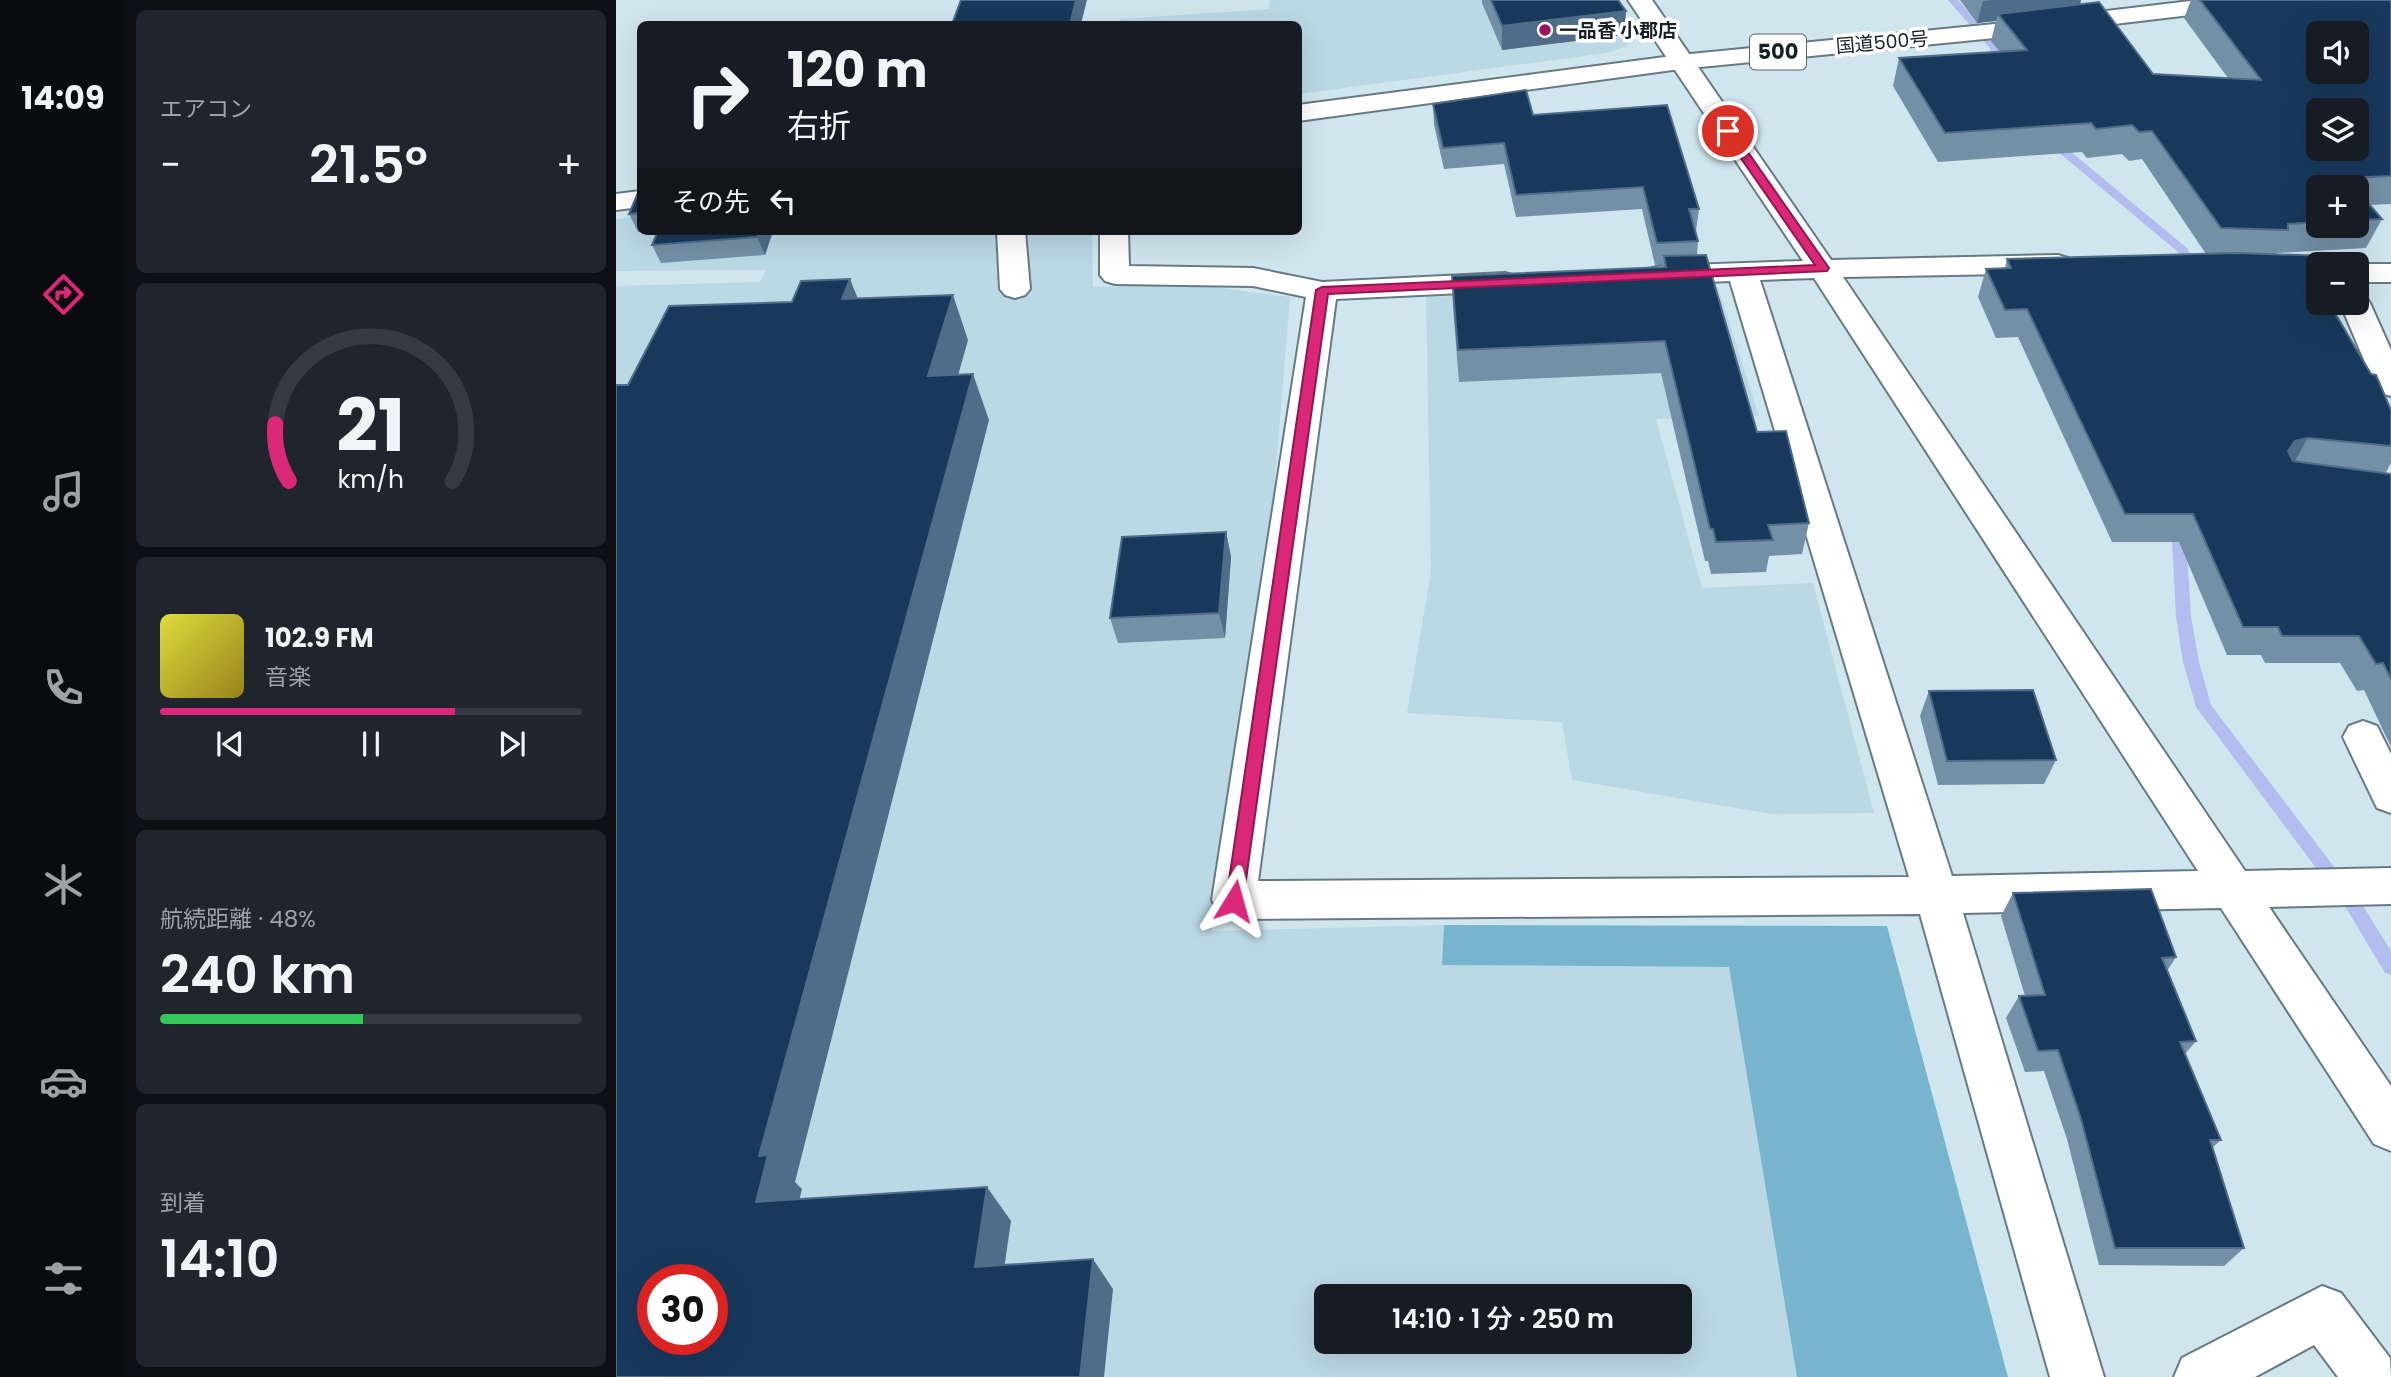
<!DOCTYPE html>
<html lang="ja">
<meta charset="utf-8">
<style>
:root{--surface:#171b24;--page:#20242c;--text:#f1f3f6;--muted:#9ea1a6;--line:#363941;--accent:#db2777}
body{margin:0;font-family:Poppins,"Noto Sans JP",sans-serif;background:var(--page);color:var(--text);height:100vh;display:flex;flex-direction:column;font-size:26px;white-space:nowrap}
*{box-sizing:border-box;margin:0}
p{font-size:23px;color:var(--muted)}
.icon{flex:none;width:38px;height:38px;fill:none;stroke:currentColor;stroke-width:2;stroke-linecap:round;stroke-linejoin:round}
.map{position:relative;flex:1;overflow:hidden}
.side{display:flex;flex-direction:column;gap:10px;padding:10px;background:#0d0f14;width:490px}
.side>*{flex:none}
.top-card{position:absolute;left:21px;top:21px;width:665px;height:214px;border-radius:10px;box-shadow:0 7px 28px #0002;background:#171b24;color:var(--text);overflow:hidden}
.tools{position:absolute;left:1690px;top:21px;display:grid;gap:14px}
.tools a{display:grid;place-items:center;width:63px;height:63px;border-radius:10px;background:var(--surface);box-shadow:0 7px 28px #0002;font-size:35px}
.speed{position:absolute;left:21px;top:1264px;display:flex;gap:14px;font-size:35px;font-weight:700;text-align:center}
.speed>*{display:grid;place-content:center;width:91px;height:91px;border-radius:50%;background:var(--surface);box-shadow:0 7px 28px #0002;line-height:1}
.speed .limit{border:10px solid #d22;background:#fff;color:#111}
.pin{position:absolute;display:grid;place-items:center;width:60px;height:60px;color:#fff;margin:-30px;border:4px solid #fff;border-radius:50%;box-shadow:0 2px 7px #0007}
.me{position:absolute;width:77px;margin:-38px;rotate:8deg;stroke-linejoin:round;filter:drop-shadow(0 0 5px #0008)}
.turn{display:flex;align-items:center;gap:24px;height:147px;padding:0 35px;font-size:32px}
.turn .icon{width:91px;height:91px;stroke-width:2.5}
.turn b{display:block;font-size:49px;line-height:60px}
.then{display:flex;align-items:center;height:66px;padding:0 35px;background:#0003;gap:14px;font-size:26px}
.big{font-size:52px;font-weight:600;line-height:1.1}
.side .card{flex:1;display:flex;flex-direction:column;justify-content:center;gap:10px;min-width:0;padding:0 24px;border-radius:10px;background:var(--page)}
.side .dial{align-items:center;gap:0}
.dial svg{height:182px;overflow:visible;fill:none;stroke:var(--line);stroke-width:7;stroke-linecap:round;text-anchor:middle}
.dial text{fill:var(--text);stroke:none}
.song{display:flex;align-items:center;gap:21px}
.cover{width:84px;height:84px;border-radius:10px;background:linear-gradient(135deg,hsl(60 70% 55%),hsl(50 70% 35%))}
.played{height:7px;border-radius:4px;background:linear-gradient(90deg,var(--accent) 70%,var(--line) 70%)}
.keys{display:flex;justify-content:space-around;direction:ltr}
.heat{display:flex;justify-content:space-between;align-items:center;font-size:38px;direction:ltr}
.charge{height:10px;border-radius:5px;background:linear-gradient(90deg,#34c759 48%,var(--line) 0)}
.trip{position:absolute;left:698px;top:1284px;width:378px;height:70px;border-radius:10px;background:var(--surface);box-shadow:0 7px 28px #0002;font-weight:600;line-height:70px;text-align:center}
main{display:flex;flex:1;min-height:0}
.tabs{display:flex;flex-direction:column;width:126px;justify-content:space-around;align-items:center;background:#090b0e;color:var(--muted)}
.tabs .icon{width:49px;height:49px}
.tabs .selected{color:var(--accent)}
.tabs b{font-size:32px;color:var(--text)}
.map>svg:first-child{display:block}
.built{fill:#bbd8e5;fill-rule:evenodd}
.forest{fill:#77b4ce}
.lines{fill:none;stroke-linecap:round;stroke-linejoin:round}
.stream{fill:#b4bdf0;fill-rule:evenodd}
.minor-casing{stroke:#677a83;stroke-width:4}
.highway-casing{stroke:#677a83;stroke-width:4}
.minor{fill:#fff;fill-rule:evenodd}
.highway{fill:#fff;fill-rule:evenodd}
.wall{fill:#7490a6;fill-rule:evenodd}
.shaded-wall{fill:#4f6d88}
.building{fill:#18395c;stroke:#4f6d88;stroke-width:2;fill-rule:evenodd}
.route{fill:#db2777;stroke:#8e194d;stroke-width:2}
.poi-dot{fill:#9d1362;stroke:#fff;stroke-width:2.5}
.labels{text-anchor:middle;stroke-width:7;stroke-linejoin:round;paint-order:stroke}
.far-poi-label{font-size:19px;font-weight:bold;fill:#182023;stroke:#fff;text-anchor:start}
.far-street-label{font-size:19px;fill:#182023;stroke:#fff}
.shield{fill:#fff;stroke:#5d6365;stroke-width:2}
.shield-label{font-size:21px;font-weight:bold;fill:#182023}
</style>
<main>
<nav class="tabs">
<b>14:09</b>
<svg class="icon selected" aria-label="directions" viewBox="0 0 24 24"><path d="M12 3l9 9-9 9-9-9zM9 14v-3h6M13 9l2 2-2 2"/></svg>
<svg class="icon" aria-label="music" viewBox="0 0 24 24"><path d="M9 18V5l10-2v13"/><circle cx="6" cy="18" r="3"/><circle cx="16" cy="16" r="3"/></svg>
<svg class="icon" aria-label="phone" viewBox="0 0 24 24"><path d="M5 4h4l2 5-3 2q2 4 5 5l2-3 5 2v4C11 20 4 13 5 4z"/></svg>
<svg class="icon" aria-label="climate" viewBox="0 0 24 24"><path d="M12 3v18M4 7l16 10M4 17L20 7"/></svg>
<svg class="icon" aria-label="car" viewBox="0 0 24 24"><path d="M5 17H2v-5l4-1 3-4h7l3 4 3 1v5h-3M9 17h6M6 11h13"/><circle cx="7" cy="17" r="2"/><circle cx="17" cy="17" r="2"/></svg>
<svg class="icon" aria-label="filters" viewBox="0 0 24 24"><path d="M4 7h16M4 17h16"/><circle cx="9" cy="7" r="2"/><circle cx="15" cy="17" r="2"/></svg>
</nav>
<section class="side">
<div class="card"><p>エアコン</p>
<div class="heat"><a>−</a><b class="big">21.5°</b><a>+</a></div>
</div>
<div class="card dial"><svg viewBox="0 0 100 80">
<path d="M14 69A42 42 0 1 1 86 69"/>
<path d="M14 69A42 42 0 0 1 8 44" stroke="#db2777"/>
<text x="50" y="56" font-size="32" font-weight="700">21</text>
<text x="50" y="72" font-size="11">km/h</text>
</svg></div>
<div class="card">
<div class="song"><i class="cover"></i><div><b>102.9 FM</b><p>音楽</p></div></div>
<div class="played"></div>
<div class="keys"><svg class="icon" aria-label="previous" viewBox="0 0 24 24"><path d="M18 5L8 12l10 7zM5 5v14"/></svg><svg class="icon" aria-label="pause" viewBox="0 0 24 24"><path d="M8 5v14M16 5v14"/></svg><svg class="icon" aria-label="next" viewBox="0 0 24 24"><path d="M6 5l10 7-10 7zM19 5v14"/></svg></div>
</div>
<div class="card"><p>航続距離 · 48%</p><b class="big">240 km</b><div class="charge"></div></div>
<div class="card"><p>到着</p><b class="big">14:10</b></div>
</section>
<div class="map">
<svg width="1775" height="1377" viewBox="0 0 1775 1377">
<rect width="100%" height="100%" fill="#d0e6ef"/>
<g class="built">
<path d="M 654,0 L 999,0 L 1020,35 L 1011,46 L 991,53 L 683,94 L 682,24 L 503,24 L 504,19 L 653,9 Z"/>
<path d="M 24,216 L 24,231 L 476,231 L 477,287 L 582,285 L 674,297 L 658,491 L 595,931 L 828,925 L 826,965 L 1113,967 L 1181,1377 L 0,1377 L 0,286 L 144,282 L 150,270 L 0,271 L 0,219 ZM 37,1279 L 96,1279 L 96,1339 L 37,1339 ZM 710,1297 L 1064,1297 L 1064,1342 L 710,1342 Z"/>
<path d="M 1102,287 L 1143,416 L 1040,419 L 1086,588 L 1197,583 L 1258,813 L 1156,814 L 956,780 L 946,722 L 791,713 L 815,572 L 810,297 Z"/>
</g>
<path class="forest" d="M 828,925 L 1271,926 L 1392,1377 L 1181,1377 L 1113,967 L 826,965 Z"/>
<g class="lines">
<g class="stream">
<path d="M 1332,0 L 1342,0 L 1381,44 L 1394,71 L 1393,73 L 1385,73 L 1373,47 Z"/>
<path d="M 1429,137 L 1437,137 L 1571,248 L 1585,271 L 1583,274 L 1575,274 L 1562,252 L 1429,141 Z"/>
<path d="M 1562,517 L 1569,522 L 1575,616 L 1583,662 L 1595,705 L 1744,901 L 1775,951 L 1775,975 L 1769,973 L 1732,911 L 1580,707 L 1567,662 L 1560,616 L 1555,522 Z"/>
</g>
<g class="minor-casing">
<g id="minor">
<path d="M 1012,0 L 1036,0 L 1215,260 L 1442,255 L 1452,258 L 1457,264 L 1452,270 L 1442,273 L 1227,277 L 1629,871 L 1775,868 L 1775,904 L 1653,907 L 1775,1086 L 1775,1151 L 1758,1144 L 1605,908 L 1347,913 L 1488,1377 L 1434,1377 L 1304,914 L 618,919 L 603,913 L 596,900 L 690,297 L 637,286 L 499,284 L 489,281 L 484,275 L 484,231 L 512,231 L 513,266 L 637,268 L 706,282 L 889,273 L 899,276 L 904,282 L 899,288 L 889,291 L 720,299 L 642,881 L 1293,877 L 1114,281 L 1044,284 L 1034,281 L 1029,275 L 1034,269 L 1044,266 L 1187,261 ZM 1198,278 L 1582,871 L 1336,876 L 1144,280 Z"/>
<path d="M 381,231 L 409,231 L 414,289 L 409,295 L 399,298 L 389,295 L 384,289 Z"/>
<rect x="1741" y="264" width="34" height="18"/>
<path d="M 1741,295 L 1750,297 L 1754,303 L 1775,350 L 1775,396 L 1764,393 L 1759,386 L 1724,303 L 1741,303 Z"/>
<path d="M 1747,721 L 1761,726 L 1775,754 L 1775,813 L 1761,808 L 1727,737 L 1733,726 Z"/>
<path d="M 1706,1286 L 1725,1293 L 1774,1358 L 1775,1377 L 1722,1377 L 1698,1345 L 1639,1377 L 1558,1377 L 1566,1358 Z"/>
</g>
</g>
<g class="highway-casing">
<g id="highway">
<path d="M 1583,0 L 1654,0 L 1650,5 L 1642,7 L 1389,37 L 1064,69 L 682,121 L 682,105 L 1064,55 L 1389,23 Z"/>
<path d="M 24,191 L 24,207 L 0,210 L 0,194 Z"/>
</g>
</g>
<use href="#minor" class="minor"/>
<use href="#highway" class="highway"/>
</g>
<g class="wall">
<path d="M 866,0 L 1002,0 L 1010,11 L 1008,35 L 886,50 L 866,3 Z"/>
<path d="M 1344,0 L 1465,0 L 1464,4 L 1537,74 L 1612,78 L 1568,18 L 1575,0 L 1775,0 L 1775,204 L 1754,205 L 1766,219 L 1750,248 L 1661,253 L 1660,254 L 1703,264 L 1703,303 L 1717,303 L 1715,307 L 1775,410 L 1775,463 L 1769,474 L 1775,474 L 1775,747 L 1748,690 L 1741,691 L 1724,663 L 1649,663 L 1645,655 L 1611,655 L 1563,542 L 1496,542 L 1402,337 L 1380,338 L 1362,297 L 1370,269 L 1389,268 L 1391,259 L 1590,254 L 1526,159 L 1513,161 L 1506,154 L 1471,158 L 1466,152 L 1322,162 L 1277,86 L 1283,58 L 1384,52 L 1375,41 L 1380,21 L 1361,23 ZM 1703,187 L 1741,187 L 1741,226 L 1703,226 Z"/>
<path d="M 817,104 L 917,115 L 1083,209 L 1080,231 L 1079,231 L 1082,241 L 1081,255 L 1141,432 L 1193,523 L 1186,554 L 1153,556 L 1150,572 L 1095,574 L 1092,561 L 1089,561 L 1045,373 L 843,382 L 837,307 L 836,276 L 1047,267 L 1047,264 L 1039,265 L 1026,209 L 900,217 L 888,164 L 828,169 L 818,125 Z"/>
<path d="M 24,188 L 24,231 L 31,231 L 22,232 L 13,214 Z"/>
<path d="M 42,231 L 157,231 L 149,255 L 45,263 L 36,245 Z"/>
<path d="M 610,532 L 615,557 L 609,638 L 502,643 L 494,618 Z"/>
<path d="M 1313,691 L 1440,760 L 1428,784 L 1322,785 L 1304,716 Z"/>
<path d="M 1397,893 L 1560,957 L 1551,971 L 1580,1041 L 1569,1054 L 1605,1140 L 1596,1148 L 1628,1248 L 1608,1266 L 1483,1265 L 1451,1139 L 1428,1071 L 1409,1072 L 1390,1018 L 1403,996 L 1409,996 L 1385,916 Z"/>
</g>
<g class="shaded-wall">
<path d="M 460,0 L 471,0 L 465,24 L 454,24 Z"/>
<path d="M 1376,0 L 1465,0 L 1462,12 L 1382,14 L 1380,21 L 1361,23 L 1367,1 Z"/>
<path d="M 1010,11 L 1008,35 L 886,50 L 886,26 Z"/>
<path d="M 143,231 L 157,231 L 149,255 L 141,237 Z"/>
<path d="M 234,279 L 252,324 L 226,299 Z"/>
<path d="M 337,295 L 352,340 L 329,422 L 312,376 Z"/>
<path d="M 357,374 L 373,420 L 179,1182 L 186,1189 L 175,1235 L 140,1202 L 143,1156 Z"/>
<path d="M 1692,438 L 1676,466 L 1672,451 L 1679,441 Z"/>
<path d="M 610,532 L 615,557 L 609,638 L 603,613 Z"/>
<path d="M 371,1187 L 395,1221 L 384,1297 L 359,1267 Z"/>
<path d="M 477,1259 L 497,1289 L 488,1377 L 464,1377 Z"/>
</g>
<g class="building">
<path d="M 345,0 L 460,0 L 454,24 L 336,24 Z"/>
<path d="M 875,0 L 1002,0 L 1010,11 L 886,26 Z"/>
<path d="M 1584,0 L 1775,0 L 1775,176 L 1731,178 L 1739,187 L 1703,187 L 1703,222 L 1672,224 L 1672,230 L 1605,228 L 1536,131 L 1523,132 L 1516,125 L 1480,129 L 1475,123 L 1329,133 L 1283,58 L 1411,50 L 1382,14 L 1483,2 L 1537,74 L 1645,80 ZM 1703,33 L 1741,33 L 1741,72 L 1703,72 ZM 1703,110 L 1741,110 L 1741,149 L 1703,149 Z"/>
<path d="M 910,90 L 917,115 L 1051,105 L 1083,209 L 1073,209 L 1082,241 L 1041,243 L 1027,187 L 900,195 L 888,143 L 827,148 L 817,104 Z"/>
<path d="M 24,188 L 24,213 L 13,214 Z"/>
<path d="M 1741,190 L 1766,219 L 1741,220 Z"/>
<path d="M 42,231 L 143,231 L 141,237 L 36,245 Z"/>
<path d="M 1621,253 L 1712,256 L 1716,264 L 1703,264 L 1703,284 L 1701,284 L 1703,286 L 1703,303 L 1713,303 L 1755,374 L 1760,375 L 1775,410 L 1775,446 L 1692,438 L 1679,441 L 1672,451 L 1677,461 L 1775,474 L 1775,679 L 1767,663 L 1760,664 L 1743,636 L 1666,636 L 1662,627 L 1627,627 L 1577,514 L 1509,514 L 1411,309 L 1389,310 L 1370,269 L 1395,268 L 1391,259 Z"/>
<path d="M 1090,255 L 1141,432 L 1170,431 L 1193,523 L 1152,525 L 1157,540 L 1100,542 L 1097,529 L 1094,529 L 1049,341 L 842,350 L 836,276 L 1050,267 L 1048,256 Z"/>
<path d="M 234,279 L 226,299 L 337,295 L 312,376 L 357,374 L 143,1156 L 152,1155 L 140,1202 L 371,1187 L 359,1267 L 477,1259 L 464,1377 L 0,1377 L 0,385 L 12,385 L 53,306 L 176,302 L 185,281 ZM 37,1279 L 96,1279 L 96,1339 L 37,1339 Z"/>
<path d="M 610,532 L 603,613 L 494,618 L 506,537 Z"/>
<path d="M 1417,690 L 1440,760 L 1331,761 L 1313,691 Z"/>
<path d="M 1535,889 L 1560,957 L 1546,958 L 1580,1041 L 1564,1042 L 1605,1140 L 1594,1140 L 1628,1248 L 1499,1248 L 1465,1119 L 1442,1050 L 1422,1051 L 1403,996 L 1429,995 L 1397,893 Z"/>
</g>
<path class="route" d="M 1108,128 L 1115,128 L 1213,268 L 1211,271 L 712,294 L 627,901 L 625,906 L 618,908 L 612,906 L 610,901 L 700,290 L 706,287 L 1199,265 L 1106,131 Z"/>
<circle class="poi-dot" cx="929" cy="30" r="7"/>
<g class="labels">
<g class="far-poi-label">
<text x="943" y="37">一品香 小郡店</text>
</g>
<g class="far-street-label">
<text transform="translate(1266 42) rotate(-5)" y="7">国道500号</text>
</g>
<rect class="shield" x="1134" y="34.5" width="56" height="35" rx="5"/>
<g class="shield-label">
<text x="1162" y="59">500</text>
</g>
</g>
</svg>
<div class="tools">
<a><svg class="icon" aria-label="sound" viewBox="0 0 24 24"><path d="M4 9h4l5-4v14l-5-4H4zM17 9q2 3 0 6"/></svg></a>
<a><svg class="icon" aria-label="layers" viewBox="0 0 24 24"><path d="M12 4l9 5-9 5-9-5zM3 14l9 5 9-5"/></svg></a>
<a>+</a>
<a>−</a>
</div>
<div class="speed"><div class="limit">30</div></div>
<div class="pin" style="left:1112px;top:131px;background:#d93025"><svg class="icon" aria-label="arrive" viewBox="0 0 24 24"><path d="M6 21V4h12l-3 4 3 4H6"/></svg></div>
<svg class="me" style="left:618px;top:901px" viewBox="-20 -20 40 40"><path d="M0-17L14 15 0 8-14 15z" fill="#db2777" stroke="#fff" stroke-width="4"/></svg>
<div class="trip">14:10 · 1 分 · 250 m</div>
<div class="top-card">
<div class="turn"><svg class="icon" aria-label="right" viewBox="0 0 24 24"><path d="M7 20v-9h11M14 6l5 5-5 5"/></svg><div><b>120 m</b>右折</div></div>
<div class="then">その先<svg class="icon" aria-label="left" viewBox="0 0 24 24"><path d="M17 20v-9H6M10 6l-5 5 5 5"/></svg></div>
</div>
</div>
</main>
